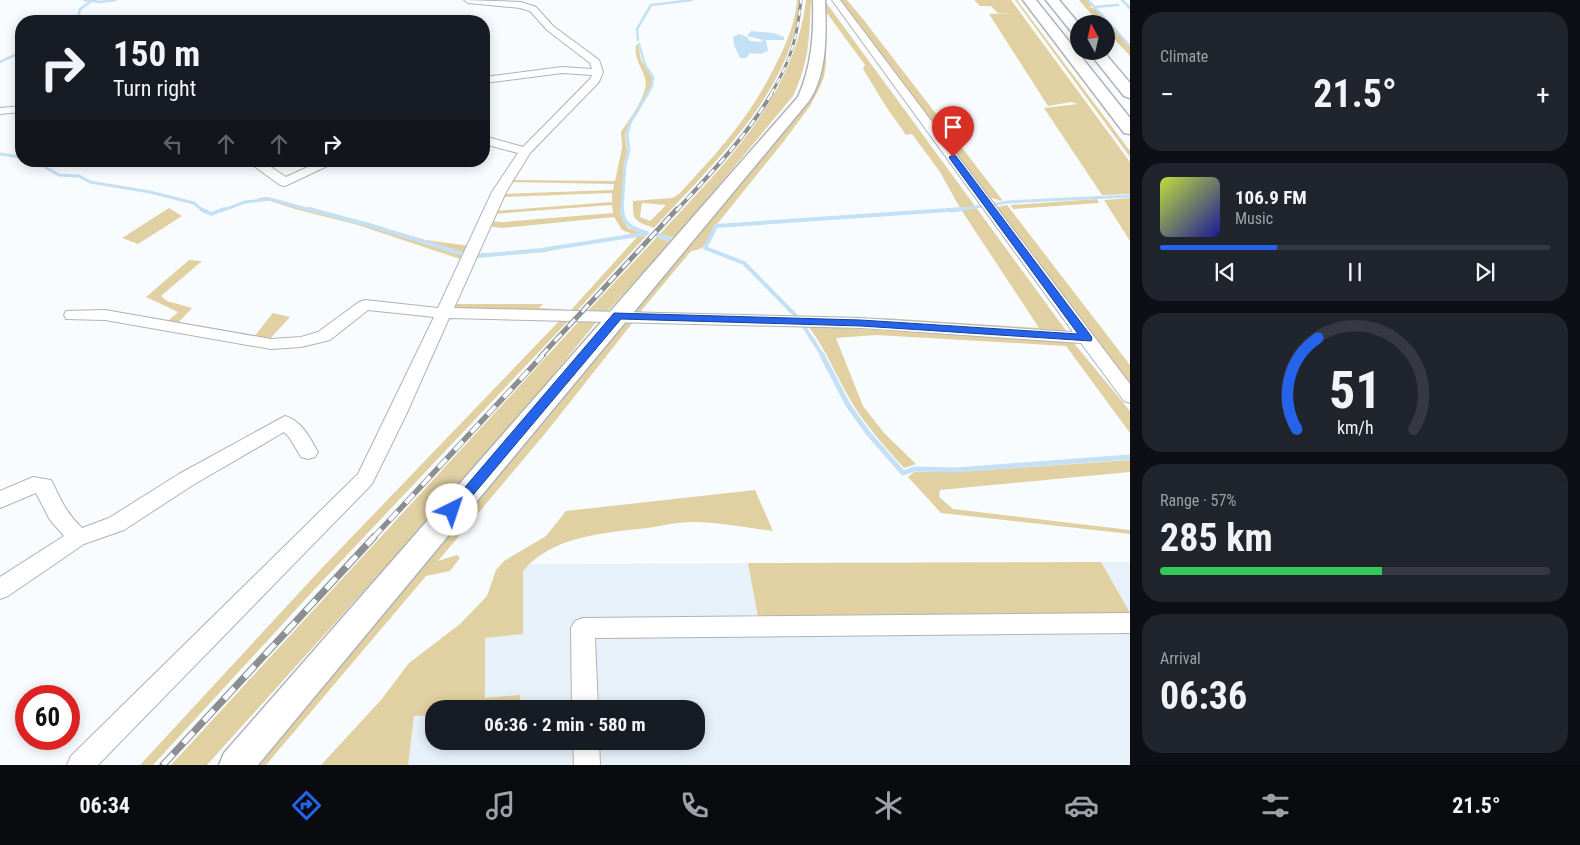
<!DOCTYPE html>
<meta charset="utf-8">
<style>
:root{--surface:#171b24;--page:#20242c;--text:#f1f3f6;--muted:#9ea1a6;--line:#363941;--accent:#2563eb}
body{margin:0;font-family:"Roboto Condensed",sans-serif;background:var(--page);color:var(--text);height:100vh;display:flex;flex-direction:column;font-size:19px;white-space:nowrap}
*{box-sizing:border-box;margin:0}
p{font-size:16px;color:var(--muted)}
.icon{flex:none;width:28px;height:28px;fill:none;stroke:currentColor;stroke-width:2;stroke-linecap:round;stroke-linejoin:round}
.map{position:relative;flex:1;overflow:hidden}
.drawer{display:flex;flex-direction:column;gap:12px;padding:12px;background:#0d0f14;width:450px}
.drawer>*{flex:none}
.guide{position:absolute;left:15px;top:15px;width:475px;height:152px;border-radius:20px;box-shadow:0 2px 12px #0003;background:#171b24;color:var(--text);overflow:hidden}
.needle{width:32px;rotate:352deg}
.controls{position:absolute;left:1070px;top:15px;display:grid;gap:10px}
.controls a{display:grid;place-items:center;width:45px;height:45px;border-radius:50%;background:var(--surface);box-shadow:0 2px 12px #0003;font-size:25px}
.speed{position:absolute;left:15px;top:685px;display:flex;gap:10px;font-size:25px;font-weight:700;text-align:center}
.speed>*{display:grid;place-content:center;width:65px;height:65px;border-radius:50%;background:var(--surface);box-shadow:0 2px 12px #0003;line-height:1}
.speed .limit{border:8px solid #d22;background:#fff;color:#111}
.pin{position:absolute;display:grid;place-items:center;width:42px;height:42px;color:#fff;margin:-51px -21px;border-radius:50% 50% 50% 0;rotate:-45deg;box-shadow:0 0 5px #0007}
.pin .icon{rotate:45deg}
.me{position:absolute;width:55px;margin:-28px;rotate:41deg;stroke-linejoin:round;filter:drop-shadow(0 0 4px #0008)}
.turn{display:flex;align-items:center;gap:18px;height:105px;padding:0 15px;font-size:22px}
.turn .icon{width:65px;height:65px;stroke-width:2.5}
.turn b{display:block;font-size:35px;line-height:42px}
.lanes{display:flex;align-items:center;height:48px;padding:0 15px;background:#0003;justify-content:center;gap:25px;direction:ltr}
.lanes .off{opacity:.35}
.big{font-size:38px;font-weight:700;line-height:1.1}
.drawer .widget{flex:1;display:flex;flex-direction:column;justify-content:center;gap:8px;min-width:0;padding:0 18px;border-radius:20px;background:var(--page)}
.drawer .dial{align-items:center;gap:0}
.dial svg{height:130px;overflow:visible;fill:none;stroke:var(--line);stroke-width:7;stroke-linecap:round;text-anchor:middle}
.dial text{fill:var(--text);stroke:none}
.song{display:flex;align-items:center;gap:15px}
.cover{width:60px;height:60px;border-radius:8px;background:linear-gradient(135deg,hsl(70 70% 55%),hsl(240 70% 35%))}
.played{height:5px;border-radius:2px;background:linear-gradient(90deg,var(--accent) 30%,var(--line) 30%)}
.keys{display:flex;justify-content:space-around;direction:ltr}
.heat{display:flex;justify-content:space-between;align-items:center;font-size:28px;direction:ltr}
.charge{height:8px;border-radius:4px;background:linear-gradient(90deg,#34c759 57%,var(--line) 0)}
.trip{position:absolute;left:425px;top:700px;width:280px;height:50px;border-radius:20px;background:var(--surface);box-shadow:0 2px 12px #0003;font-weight:700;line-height:50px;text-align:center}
.dock{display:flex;height:80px;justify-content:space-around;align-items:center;background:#090b0e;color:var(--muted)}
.dock .icon{width:35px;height:35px}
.dock .selected{color:var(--accent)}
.dock b{font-size:22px;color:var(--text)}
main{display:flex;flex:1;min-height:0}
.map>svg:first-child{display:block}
.built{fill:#e7f1f9;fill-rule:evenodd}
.green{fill:#e1d0a1;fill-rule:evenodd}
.water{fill:#c4e0f5}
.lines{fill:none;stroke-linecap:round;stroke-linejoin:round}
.stream-far3{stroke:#c4e0f5;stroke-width:2.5}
.stream-far2{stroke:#c4e0f5;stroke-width:3}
.stream-far1{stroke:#c4e0f5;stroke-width:4}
.stream{stroke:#c4e0f5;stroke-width:5}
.minor-casing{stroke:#b0b3b5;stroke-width:2}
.major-casing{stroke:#b0b3b5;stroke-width:3}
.highway-casing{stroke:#b0b3b5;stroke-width:3}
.minor{fill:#fff;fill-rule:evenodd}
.major{fill:#fff;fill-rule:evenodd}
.highway{fill:#fff;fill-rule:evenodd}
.rail-far4-casing{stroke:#8c8e90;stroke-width:3}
.rail-far3-casing{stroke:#8c8e90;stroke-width:4}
.rail-far2-casing{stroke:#8c8e90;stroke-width:5}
.rail-far1-casing{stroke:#8c8e90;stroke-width:5.5}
.rail-casing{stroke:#8c8e90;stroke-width:7}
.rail-far4{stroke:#f8fcff;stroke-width:2;stroke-dasharray:6;stroke-linecap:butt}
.rail-far3{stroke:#f8fcff;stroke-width:2.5;stroke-dasharray:8;stroke-linecap:butt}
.rail-far2{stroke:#f8fcff;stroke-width:3;stroke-dasharray:10;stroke-linecap:butt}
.rail-far1{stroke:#f8fcff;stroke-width:4;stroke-dasharray:12;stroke-linecap:butt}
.rail{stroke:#f8fcff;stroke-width:5;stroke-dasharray:15;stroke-linecap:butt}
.route{fill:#2563eb;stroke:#184099}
</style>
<main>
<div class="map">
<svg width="1130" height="765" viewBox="0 0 1130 765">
<rect width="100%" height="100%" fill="#f8fcff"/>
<path class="built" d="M 1130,562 L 1130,765 L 345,765 L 529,564 ZM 434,709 L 696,709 L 696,741 L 434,741 Z"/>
<g class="green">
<path d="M 797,0 L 800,0 C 793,92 712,164 654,228 C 635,221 632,221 633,201 L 672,198 L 679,194 C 716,154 747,121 772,72 C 784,48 795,27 797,0 ZM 642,203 L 666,205 L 650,221 L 640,217 Z"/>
<path d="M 806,0 L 811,0 C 809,38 810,60 793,96 L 675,238 L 660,234 C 724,164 794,98 806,0 Z"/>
<path d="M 840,0 L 847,0 L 863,19 L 1003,201 L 990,198 Z"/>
<path d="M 974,0 L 1011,0 L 1130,162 L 1130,194 L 1102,195 L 1044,108 L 1078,104 L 1071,102 L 1048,106 L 989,14 L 1016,13 L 998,13 L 991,6 L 980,6 Z"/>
<path d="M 1015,0 L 1017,0 L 1130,151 L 1130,157 Z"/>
<path d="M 1079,0 L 1087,0 L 1093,6 L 1089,7 L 1095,9 L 1130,47 L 1130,56 L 1106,30 L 1106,24 L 1100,24 Z"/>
<path d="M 825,1 L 1070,336 L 873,321 L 884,318 L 1039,328 L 962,211 L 968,209 L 966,207 L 960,208 L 940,172 L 912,134 L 906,135 L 887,108 L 863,69 L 865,65 L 826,12 L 826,65 L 824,77 L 819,89 L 810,106 L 784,141 L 714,228 C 707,241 707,249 691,251 L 641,311 L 651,314 L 634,312 L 801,111 L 808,100 Z"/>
<path d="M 638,44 L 641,60 L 652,78 L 651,86 L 635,117 L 629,124 L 625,135 L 627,151 L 624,164 L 621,213 L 624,222 L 628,228 L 647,235 L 575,313 L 453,310 L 452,304 L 543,304 L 539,308 L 571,310 L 637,237 L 574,245 L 545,252 L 471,258 L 476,254 L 543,249 L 632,234 L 622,230 L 614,217 L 503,228 L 486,226 L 491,221 L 503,222 L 613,213 L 612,205 L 493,214 L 494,211 L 612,202 L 612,193 L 501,197 L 502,194 L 613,190 L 614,184 L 509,182 L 510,180 L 615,181 L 622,148 L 621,132 C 629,120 650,93 645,78 C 641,65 634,59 636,45 Z"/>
<path d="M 267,197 L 426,240 L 470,246 L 463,260 L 358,225 L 295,209 L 267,200 L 259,201 L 259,198 Z"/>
<path d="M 1130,198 L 1130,241 L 1104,200 Z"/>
<path d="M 1097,199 L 1099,203 L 1013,209 L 1011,205 Z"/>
<path d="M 1007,205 L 1130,365 L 1130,384 L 997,207 Z"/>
<path d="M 169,208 L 182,216 L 138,244 L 122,238 Z"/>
<path d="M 657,237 L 671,242 L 605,314 L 586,313 Z"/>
<path d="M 189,260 L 202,261 L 161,296 L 167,301 L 192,308 L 175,326 L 168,321 L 178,312 L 146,297 Z"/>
<path d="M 273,313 L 290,317 L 268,341 L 253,338 Z"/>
<path d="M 562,318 L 570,319 L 313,591 L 153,765 L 140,765 L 322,568 Z"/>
<path d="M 581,319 L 598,320 L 506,433 L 207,765 L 171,765 Z"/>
<path d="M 634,321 L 548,430 L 438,561 L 457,555 L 460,558 L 450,571 L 426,576 L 266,765 L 251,765 L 626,322 Z"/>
<path d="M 808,326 L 1073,342 L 1130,411 L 1130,433 L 1066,346 L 876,335 L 836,338 L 863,406 L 884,433 L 916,464 L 904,468 C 886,448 868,428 854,406 C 837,379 827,350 808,326 Z"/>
<path d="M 1130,460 L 1130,472 L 940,490 L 939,497 L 953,509 L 1130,530 L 1130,534 L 941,513 L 908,477 L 914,472 L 957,472 Z"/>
<path d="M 755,490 L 773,531 C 747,528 719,522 692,522 C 677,522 661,526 647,528 C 604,533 552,536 523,571 L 523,634 L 485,638 L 485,698 L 520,695 L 520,709 L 434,709 L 434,715 L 414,716 L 408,765 L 321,765 L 381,700 L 409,663 L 460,624 L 487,596 L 496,570 L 504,561 L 546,536 L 566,511 Z"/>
<path d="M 1101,562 L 1130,613 L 759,622 L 748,563 Z"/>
</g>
<path class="water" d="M 751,31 L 774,33 L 784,37 L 784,40 L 766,40 L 768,51 L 761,54 L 750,53 L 746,58 L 740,58 L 734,45 L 733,37 L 739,34 L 747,37 L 750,41 L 760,42 L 763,40 L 747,36 Z"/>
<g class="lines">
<g class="stream-far3">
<path d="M 84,0 L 100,2 L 116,0"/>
<path d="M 1088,0 L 1130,46"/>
<path d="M 1122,0 L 1130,8"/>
<path d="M 1094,7 L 1118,5"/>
<path d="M 77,21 L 80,9 L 90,2"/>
<path d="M 638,40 L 637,29 L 651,5 L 692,0"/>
<path d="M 639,44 L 645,65 L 653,77 L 652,86 L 647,94"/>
<path d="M 0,62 L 21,52"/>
</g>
<g class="stream-far2">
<path d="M 0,154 L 21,157"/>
<path d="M 34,161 L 59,175 L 79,176 L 90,182 L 150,192 L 194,203 L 203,211"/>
<path d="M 221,211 L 245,202 L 270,199 L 314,211"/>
<path d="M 622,211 L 625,165 L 629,150 L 627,135 L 630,123 L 648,93"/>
<path d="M 951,211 L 1008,202 L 1130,196"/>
</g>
<g class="stream-far1">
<path d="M 201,209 L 211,214 L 224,209"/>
<path d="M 309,209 L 369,225 L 463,254"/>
<path d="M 622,209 C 623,226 633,228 647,233"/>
<path d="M 657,235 L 672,240"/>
<path d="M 479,256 L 541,250 L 644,234"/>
<path d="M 798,318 L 744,263 L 705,248 L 716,226 L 963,209"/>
<path d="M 803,325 L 823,356"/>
</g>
<path class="stream" d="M 822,355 L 848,405 L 868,433 L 903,473 L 914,469 L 956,470 L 1130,457"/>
<g class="minor-casing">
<g id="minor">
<path d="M 464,0 L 521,2 L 536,7 L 553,26 L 599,60 L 603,72 L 599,82 L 530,153 L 506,192 L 454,308 L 861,318 L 1073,332 L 832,0 L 840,0 L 1130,384 L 1130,403 L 1124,401 L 1081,343 L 861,328 L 449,318 L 405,417 L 372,484 L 98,765 L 67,765 L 71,756 L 358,474 L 434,317 L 368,310 L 330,340 L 301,347 L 271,349 L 105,320 L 66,319 L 64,315 L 66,311 L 105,310 L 271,339 L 301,337 L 318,332 L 359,302 L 365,300 L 438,308 L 492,192 L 518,153 L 484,144 L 484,136 L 523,147 L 590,79 L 592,75 L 562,73 L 484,83 L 484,77 L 562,67 L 592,69 L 590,63 L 547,30 L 530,11 L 520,8 L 468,3 Z"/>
<path d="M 21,106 L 21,112 L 0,114 L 0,108 Z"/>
<path d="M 247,161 L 262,161 L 286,177 L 321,161 L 338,161 L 285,186 L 280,185 Z"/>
<path d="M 285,416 C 302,421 310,438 318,452 L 315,457 L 308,459 L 301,457 L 289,437 L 284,432 L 193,485 L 124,530 L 84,544 L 8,596 L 0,599 L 0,577 L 64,536 L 50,520 L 36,493 L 0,508 L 0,491 L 33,477 L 51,480 C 61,499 65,512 82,528 L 109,518 L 179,474 Z"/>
<path d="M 1130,613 L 1130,633 L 595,638 L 598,709 L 572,709 L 571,628 L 575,621 L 583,618 Z"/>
<path d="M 573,741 L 599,741 L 600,765 L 574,765 Z"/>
</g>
</g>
<g class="major-casing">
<path id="major" d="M 813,0 L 825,0 C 826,32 828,73 809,101 L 258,765 L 219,765 L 224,753 L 798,97 C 812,66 814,33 813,0 Z"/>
</g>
<g class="highway-casing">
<g id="highway">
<path d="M 1023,0 L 1036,0 L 1130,118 L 1130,134 L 1124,133 Z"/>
<path d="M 1046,0 L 1059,0 L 1079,24 L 1079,36 L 1074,35 Z"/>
<path d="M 1088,51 L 1103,51 L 1130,83 L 1130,98 L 1124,96 Z"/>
</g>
</g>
<use href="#minor" class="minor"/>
<use href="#major" class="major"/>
<use href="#highway" class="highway"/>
<g class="rail-far4-casing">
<path id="rail-far4" d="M 771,94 C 791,60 797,39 801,0"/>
</g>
<g class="rail-far3-casing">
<path id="rail-far3" d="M 676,211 C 711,173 746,137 772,93"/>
</g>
<g class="rail-far2-casing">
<path id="rail-far2" d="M 541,356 L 677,209"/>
</g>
<g class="rail-far1-casing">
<path id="rail-far1" d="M 373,538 L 543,355"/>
</g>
<g class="rail-casing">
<path id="rail" d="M 163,765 L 374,537"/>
</g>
<use href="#rail-far4" class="rail-far4"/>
<use href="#rail-far3" class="rail-far3"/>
<use href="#rail-far2" class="rail-far2"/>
<use href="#rail-far1" class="rail-far1"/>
<use href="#rail" class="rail"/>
</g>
<path class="route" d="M 953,155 L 956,156 L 1091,336 L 1092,338 L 1091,341 L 861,326 L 621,319 L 457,514 L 452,516 L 448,514 L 446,510 L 448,507 L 614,313 L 861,320 L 1078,334 L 950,159 L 949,157 Z"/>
</svg>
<div class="controls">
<a><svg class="needle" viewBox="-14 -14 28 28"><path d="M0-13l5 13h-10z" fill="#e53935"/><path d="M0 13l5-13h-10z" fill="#9ea1a6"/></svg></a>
</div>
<div class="speed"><div class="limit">60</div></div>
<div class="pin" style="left:953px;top:157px;background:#d93025"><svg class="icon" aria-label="arrive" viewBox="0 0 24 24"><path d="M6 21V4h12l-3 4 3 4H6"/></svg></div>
<svg class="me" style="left:452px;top:510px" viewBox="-20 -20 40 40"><circle r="19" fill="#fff"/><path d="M0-13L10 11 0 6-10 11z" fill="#2563eb"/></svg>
<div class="trip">06:36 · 2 min · 580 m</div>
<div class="guide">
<div class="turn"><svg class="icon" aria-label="right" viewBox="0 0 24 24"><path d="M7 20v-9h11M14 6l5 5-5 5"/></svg><div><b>150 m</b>Turn right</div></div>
<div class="lanes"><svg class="icon off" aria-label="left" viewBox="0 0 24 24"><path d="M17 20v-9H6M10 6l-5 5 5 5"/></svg><svg class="icon off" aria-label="ahead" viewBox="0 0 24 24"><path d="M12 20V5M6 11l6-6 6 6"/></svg><svg class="icon off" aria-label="ahead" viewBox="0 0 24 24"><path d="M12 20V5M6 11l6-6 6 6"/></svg><svg class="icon" aria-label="right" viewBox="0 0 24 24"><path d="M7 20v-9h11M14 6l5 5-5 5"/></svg></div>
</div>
</div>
<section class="drawer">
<div class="widget"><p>Climate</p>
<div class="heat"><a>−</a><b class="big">21.5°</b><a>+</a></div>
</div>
<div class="widget">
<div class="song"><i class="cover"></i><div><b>106.9 FM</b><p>Music</p></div></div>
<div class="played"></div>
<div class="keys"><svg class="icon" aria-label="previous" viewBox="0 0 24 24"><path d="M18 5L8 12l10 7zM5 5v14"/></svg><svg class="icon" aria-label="pause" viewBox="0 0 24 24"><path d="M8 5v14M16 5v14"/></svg><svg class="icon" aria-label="next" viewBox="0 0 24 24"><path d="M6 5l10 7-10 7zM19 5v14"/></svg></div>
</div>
<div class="widget dial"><svg viewBox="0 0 100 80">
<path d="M14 69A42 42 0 1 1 86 69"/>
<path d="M14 69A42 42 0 0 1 27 13" stroke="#2563eb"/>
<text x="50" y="56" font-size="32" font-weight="700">51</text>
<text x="50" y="72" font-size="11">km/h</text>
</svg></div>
<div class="widget"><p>Range · 57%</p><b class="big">285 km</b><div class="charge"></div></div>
<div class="widget"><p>Arrival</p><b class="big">06:36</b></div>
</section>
</main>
<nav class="dock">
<b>06:34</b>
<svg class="icon selected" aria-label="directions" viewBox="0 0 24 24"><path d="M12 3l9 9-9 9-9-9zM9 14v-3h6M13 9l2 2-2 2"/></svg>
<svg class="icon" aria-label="music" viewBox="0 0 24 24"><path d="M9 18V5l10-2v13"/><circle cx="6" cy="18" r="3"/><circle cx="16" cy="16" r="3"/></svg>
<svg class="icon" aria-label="phone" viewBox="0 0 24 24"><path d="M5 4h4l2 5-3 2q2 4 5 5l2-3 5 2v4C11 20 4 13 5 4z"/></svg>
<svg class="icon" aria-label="climate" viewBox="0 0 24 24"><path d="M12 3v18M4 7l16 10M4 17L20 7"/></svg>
<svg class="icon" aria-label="car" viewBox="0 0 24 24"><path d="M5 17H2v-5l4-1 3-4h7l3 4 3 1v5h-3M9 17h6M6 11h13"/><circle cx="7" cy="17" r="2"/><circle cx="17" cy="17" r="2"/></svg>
<svg class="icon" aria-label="filters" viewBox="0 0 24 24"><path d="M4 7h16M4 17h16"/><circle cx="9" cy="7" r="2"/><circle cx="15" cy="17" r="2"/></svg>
<b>21.5°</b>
</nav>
